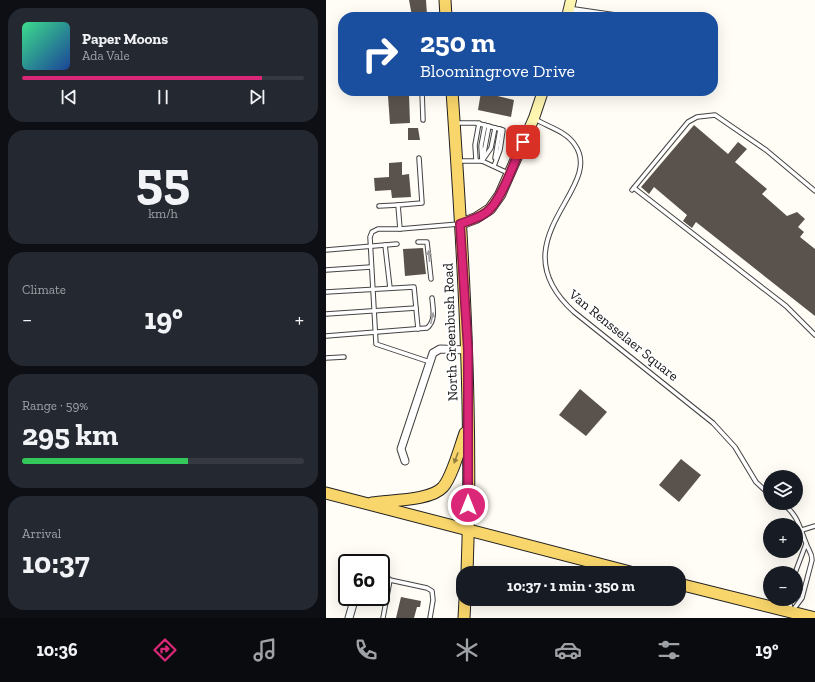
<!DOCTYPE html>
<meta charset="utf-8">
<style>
:root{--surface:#171b24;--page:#242831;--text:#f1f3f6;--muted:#9ea1a6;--line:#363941;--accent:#db2777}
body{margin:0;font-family:"Zilla Slab",serif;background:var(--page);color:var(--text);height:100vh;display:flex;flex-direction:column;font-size:15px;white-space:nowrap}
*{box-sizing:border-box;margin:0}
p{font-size:13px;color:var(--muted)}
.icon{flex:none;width:22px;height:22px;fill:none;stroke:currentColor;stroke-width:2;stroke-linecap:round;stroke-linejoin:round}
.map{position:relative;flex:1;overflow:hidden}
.sheet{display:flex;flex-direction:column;gap:8px;padding:8px;background:#0d0f14;width:326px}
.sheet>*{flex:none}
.top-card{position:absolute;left:12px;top:12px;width:380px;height:84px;border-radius:16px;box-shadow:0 4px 16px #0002;background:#1a4fa0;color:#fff;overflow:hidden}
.buttons{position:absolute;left:437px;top:470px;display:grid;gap:8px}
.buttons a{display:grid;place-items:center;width:40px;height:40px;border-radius:50%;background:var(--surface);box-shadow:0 4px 16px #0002;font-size:20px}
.speed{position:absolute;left:12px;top:554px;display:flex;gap:8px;font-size:20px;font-weight:700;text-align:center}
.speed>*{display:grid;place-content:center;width:52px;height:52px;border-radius:50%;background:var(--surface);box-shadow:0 4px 16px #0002;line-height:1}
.speed .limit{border:2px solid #111;border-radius:6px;background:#fff;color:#111}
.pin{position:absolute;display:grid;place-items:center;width:34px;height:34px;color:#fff;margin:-17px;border-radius:8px;box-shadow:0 2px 6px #0006}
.me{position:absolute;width:44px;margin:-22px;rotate:0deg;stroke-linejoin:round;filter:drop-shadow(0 0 3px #0008)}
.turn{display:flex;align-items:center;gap:14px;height:84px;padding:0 16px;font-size:18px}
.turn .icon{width:52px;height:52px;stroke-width:2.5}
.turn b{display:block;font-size:28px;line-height:34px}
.big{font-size:30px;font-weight:700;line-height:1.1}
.sheet .card{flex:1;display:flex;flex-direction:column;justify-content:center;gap:6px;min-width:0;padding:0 14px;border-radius:16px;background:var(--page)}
.sheet .dial{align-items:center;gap:0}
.dial b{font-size:52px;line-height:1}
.song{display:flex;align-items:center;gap:12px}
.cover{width:48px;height:48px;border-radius:6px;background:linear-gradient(135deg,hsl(150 70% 55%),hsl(220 70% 35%))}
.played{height:4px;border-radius:2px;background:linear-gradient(90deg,var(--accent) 85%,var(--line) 85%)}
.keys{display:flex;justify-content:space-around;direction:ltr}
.heat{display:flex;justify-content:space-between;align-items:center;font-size:22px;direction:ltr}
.charge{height:6px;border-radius:3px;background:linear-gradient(90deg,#34c759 59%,var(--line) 0)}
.trip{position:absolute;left:130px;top:566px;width:230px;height:40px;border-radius:16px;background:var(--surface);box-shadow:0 4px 16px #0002;font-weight:700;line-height:40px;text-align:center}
.dock{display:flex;height:64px;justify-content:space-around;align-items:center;background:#090b0e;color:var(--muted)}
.dock .icon{width:28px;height:28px}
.dock .on{color:var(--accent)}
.dock b{font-size:18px;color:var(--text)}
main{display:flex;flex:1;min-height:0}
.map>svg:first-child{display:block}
.building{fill:#5a524d}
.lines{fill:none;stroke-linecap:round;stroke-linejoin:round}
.lane-casing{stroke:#444;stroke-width:5.5}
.street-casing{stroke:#444;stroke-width:9}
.secondary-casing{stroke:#333;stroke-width:12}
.primary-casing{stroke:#222;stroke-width:13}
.lane{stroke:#fff;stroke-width:3.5}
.street{stroke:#fff;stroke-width:7}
.secondary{stroke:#fff6b0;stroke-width:10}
.primary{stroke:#f9d66b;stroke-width:11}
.oneway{fill:#a0a0a0}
.oneway2{fill:#917d42}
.route-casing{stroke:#8e194d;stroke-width:10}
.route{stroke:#db2777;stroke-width:7}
.labels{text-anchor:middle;stroke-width:4;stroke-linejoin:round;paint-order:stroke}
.street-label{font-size:14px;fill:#111;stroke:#fff}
</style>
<main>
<section class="sheet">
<div class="card">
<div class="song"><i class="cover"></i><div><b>Paper Moons</b><p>Ada Vale</p></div></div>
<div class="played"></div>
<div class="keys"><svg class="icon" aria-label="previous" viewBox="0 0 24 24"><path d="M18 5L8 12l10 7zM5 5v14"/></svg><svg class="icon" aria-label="pause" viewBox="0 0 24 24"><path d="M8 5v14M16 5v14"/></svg><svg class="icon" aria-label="next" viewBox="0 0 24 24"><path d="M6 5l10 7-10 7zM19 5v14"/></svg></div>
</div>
<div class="card dial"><b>55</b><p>km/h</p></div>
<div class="card"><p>Climate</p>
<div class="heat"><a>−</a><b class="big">19°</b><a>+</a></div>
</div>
<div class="card"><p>Range · 59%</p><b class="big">295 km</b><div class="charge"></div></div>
<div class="card"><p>Arrival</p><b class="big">10:37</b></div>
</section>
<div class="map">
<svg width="489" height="618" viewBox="0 0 489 618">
<rect width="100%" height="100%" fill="#fffdf5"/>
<g class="building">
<path d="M 83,0 L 100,0 L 101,15 L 86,16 Z"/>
<path d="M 155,92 L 188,100 L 185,117 L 152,110 Z"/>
<path d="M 83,95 L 84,123 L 64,124 L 62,96 Z"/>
<path d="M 368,125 L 402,154 L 412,142 L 421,149 L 409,162 L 441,189 L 436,194 L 461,216 L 471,212 L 479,219 L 472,227 L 478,232 L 474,237 L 489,249 L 489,316 L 370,222 L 366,228 L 357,221 L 361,215 L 328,187 L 323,194 L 315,187 Z"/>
<path d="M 82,128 L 92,128 L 94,140 L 82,140 Z"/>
<path d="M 76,162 L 76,175 L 83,174 L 85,197 L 66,198 L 65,190 L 49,191 L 48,178 L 63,177 L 63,163 Z"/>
<path d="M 97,248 L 100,274 L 79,276 L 77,249 Z"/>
<path d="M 254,389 L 281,412 L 260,436 L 233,415 Z"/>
<path d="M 355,459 L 375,475 L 353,502 L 333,485 Z"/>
<path d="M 75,597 L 95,601 L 94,607 L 91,607 L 88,618 L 70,618 Z"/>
</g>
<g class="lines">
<g class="lane-casing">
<g id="lane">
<path d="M 96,91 L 97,120"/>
<path d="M 209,119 C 222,127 240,131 249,145 C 280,189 169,240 248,312 L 387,423 L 409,447 L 430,482 L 444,495"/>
<path d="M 130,123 L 150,123 L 177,130 L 174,150 L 168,166"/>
<path d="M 157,158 L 163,126"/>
<path d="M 169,158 L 174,129"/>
<path d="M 150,160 L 149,145 L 153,123"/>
<path d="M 133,161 L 156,161 L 182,173"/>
<path d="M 156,161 L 165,148 L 169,128"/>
<path d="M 156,161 L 155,146 L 159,125"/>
<path d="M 308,188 L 460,306 L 489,335"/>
<path d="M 306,190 L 362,122 L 371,117 L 389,115 L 440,150 L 489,191"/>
<path d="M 53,206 L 72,205"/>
<path d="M 74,229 L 72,205 L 96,203 L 93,158"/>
<path d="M 92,242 L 101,242 L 105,279"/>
<path d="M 59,245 L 64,288"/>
<path d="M 0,250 L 71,244"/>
<path d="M 0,270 L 45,267"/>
<path d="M 0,292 L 88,287 L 92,329"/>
<path d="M 0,314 L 90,308"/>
<path d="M 0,336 L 101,328 C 110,321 107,308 106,298"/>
<path d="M 0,358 L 18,357"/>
<path d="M 104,362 L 50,344 L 44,237 L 46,232 L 52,229 L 74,229 L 133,224"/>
<path d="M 456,503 C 472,515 473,526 480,543 C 482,550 486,552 486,560 L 476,598 L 467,610"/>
<path d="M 476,530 L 489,526"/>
<path d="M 55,571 L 64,580 L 101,588 L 106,591 L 107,600 L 104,618"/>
<path d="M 469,573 L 480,544"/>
<path d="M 463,599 L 465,610"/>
<path d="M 57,618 L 64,580"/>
</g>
</g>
<g class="street-casing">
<g id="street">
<path d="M 243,10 L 291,17"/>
<path d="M 79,461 L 75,449 L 107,353 L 114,349 L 142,350"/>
<path d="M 43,563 L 45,561"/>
<path d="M 23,618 L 29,597"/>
</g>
</g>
<g class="secondary-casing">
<g id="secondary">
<path d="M 241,17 L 245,0"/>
<path d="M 134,224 L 150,218 L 164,209 L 174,195 L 208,118 L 217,91"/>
</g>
</g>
<g class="primary-casing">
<g id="primary">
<path d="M 119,0 L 120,17"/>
<path d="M 126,91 C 137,251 147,412 141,573"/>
<path d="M 0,493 L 308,573"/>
<path d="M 46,503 C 64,500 105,501 117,487 C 126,477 134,447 139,433"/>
<path d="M 353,584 L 489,618"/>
<path d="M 138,618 L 139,599"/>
</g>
</g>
<use href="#lane" class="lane"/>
<use href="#street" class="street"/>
<use href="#secondary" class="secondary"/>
<use href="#primary" class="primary"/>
</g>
<defs><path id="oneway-solid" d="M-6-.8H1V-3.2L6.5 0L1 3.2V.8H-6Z"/></defs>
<g class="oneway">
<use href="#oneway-solid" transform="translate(103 256) rotate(-95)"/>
<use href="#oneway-solid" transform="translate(106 318) rotate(-78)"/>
</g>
<use class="oneway2" href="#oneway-solid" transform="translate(130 458) rotate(110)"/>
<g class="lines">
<g class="route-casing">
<path id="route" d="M 142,505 L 142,350 L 134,224 C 144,220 157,217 164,209 C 177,196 189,160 197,142"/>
</g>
<use href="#route" class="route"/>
</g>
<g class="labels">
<g class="street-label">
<text transform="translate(124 332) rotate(-92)" y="5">North Greenbush Road</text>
<text transform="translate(298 335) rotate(39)" y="5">Van Rensselaer Square</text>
</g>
</g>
</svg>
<div class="buttons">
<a><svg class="icon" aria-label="layers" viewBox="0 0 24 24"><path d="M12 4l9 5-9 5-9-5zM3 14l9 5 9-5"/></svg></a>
<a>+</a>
<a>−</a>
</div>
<div class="speed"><div class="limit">60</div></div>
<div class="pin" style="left:197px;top:142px;background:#d93025"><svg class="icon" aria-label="arrive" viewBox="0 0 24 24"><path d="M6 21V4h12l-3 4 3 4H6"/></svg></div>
<svg class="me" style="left:142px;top:505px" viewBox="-20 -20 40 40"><circle r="17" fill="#db2777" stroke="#fff" stroke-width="3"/><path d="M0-11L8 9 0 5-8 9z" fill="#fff"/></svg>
<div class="trip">10:37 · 1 min · 350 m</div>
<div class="top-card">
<div class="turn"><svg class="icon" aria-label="right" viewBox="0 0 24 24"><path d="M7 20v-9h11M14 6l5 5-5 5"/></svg><div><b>250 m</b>Bloomingrove Drive</div></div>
</div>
</div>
</main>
<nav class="dock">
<b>10:36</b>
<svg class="icon on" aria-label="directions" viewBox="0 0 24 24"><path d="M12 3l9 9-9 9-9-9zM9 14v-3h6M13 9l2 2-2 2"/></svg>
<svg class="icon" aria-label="music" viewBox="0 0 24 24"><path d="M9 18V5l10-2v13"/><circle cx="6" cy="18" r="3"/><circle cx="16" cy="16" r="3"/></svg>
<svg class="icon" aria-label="phone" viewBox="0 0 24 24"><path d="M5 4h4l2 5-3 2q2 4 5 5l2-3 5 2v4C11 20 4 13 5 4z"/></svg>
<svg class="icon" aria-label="climate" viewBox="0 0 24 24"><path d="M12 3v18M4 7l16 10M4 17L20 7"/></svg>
<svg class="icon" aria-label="car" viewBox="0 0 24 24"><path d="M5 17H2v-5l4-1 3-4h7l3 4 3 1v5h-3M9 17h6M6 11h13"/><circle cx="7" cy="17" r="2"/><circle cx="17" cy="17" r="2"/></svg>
<svg class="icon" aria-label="filters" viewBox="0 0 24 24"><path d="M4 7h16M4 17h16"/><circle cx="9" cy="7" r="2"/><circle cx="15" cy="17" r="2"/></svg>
<b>19°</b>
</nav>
